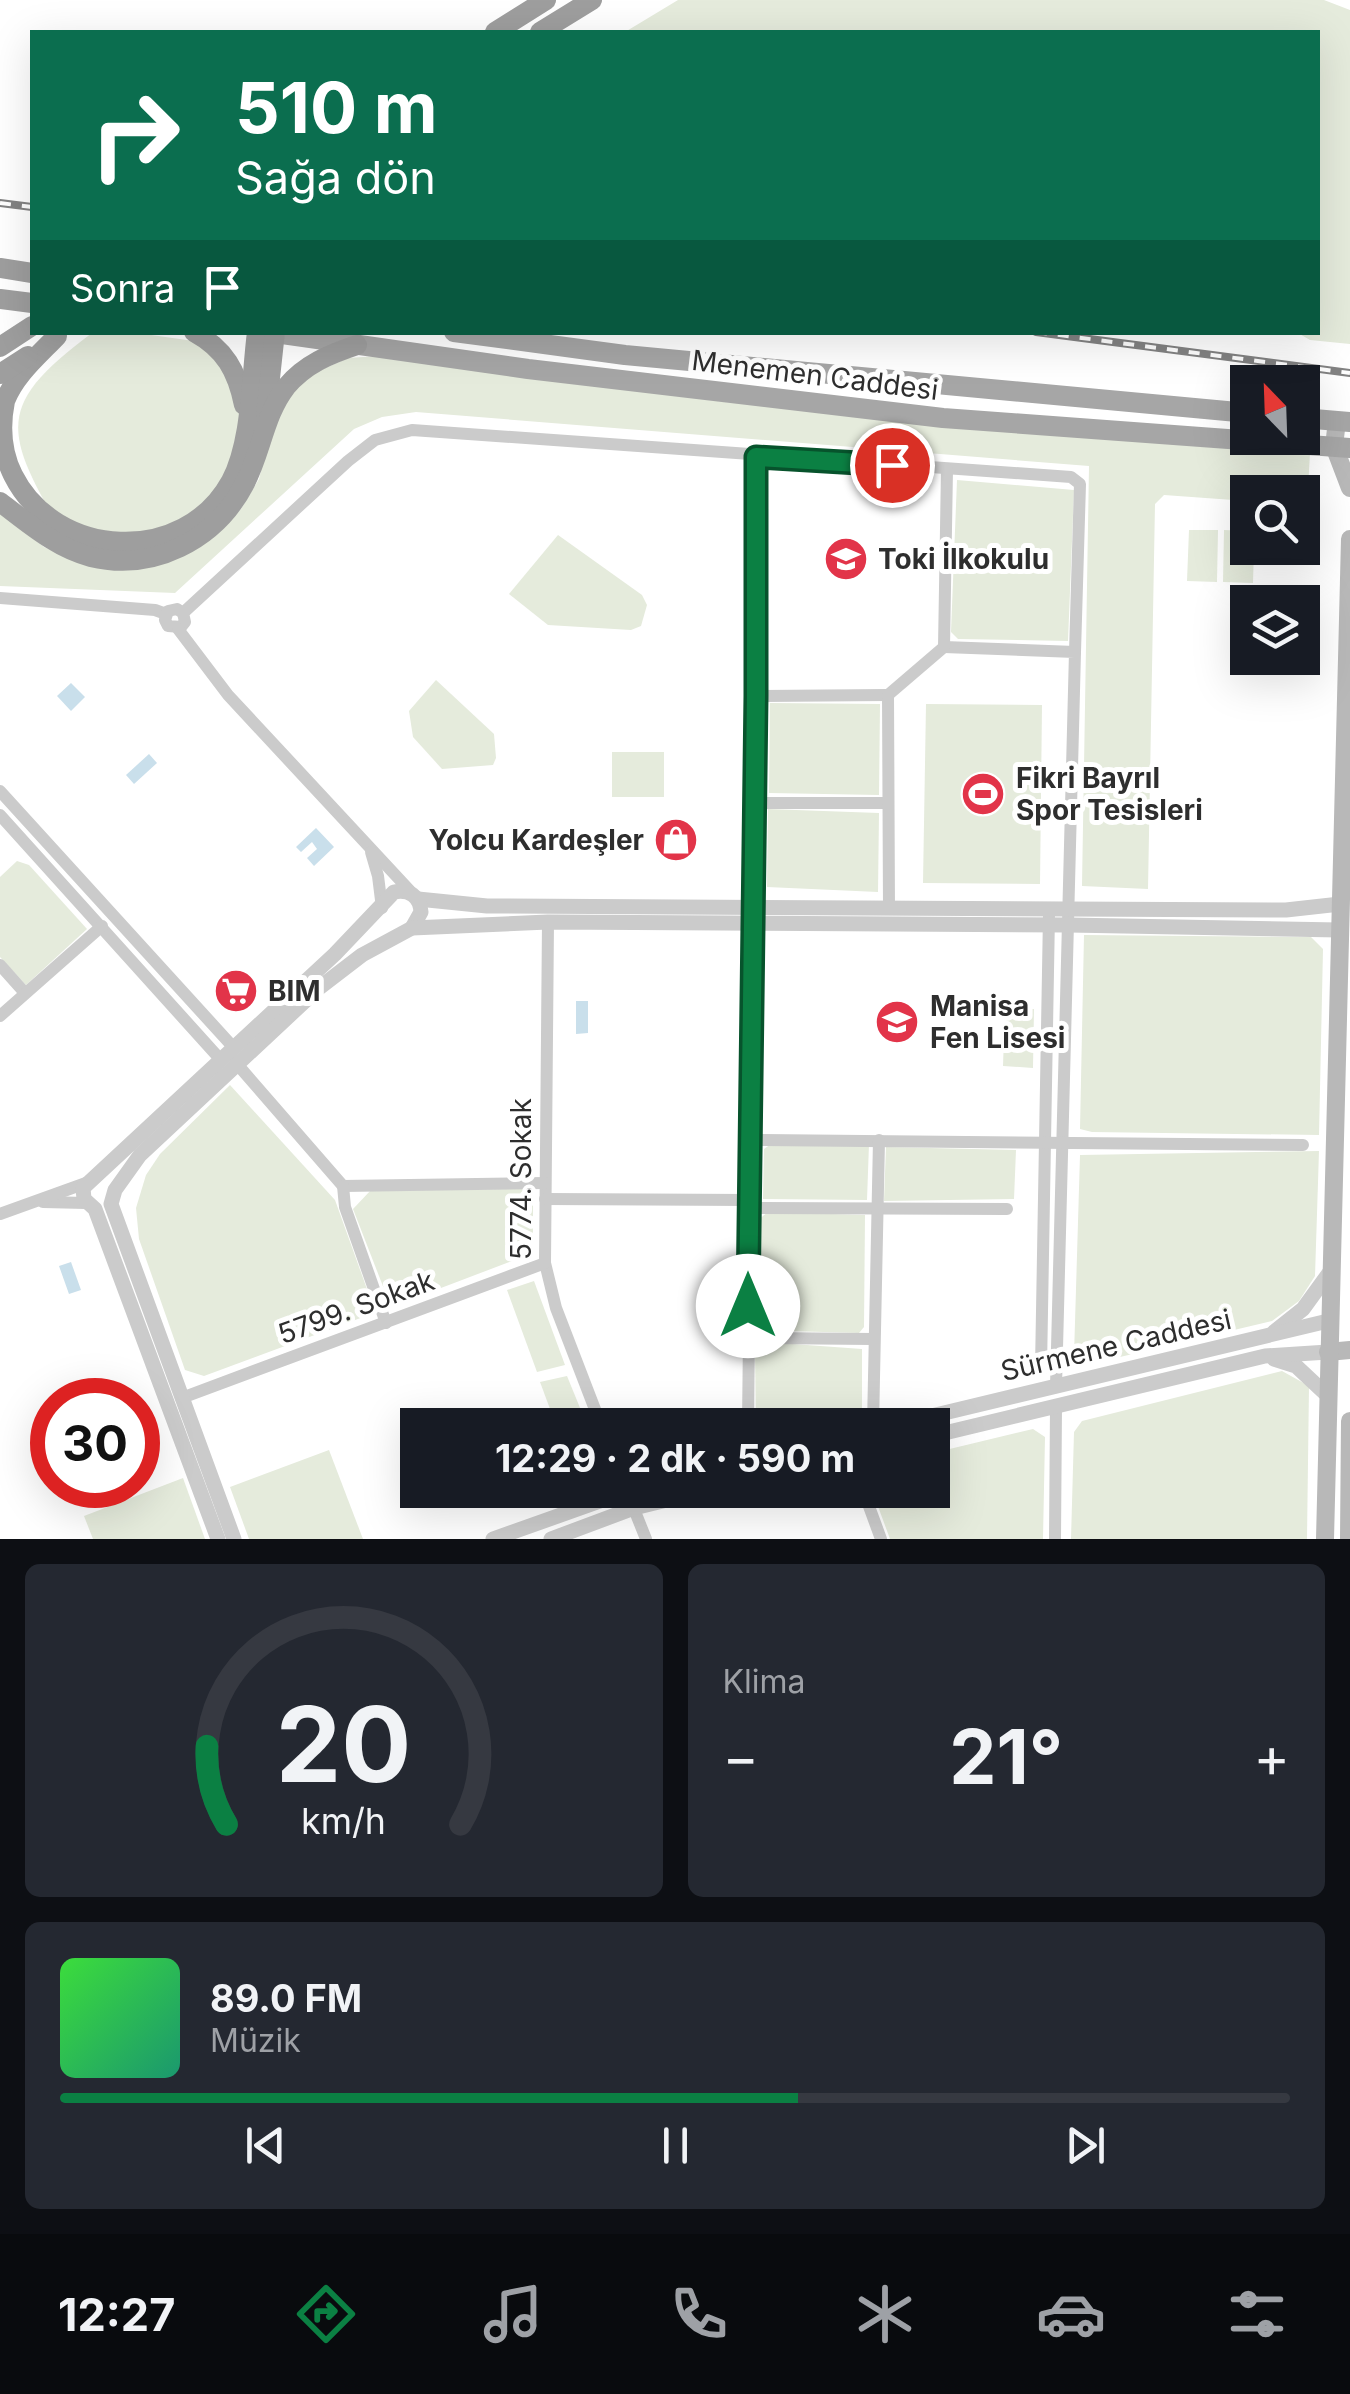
<!DOCTYPE html>
<html lang="tr">
<meta charset="utf-8">
<style>
:root{--surface:#171b24;--page:#242831;--text:#f1f3f6;--muted:#9ea1a6;--line:#363941;--accent:#0b8043}
body{margin:0;font-family:Inter,sans-serif;background:var(--page);color:var(--text);height:100vh;display:flex;flex-direction:column;font-size:38px;white-space:nowrap}
*{box-sizing:border-box;margin:0}
p{font-size:32px;color:var(--muted)}
.icon{flex:none;width:55px;height:55px;fill:none;stroke:currentColor;stroke-width:2;stroke-linecap:round;stroke-linejoin:round}
.map{position:relative;height:1539px;overflow:hidden}
.panel{display:flex;flex-direction:column;gap:25px;padding:25px;background:#0d0f14;flex:1}
.panel>*{flex:none}
.banner{position:absolute;left:30px;top:30px;width:1290px;height:305px;border-radius:0px;box-shadow:0 10px 40px #0002;background:#0b6e4f;color:#fff;overflow:hidden}
.needle{width:65px;rotate:337deg}
.fabs{position:absolute;left:1230px;top:365px;display:grid;gap:20px}
.fabs a{display:grid;place-items:center;width:90px;height:90px;border-radius:0px;background:var(--surface);box-shadow:0 10px 40px #0002;font-size:50px}
.speed{position:absolute;left:30px;top:1378px;display:flex;gap:20px;font-size:50px;font-weight:700;text-align:center}
.speed>*{display:grid;place-content:center;width:130px;height:130px;border-radius:50%;background:var(--surface);box-shadow:0 10px 40px #0002;line-height:1}
.speed .limit{border:15px solid #d22;background:#fff;color:#111}
.pin{position:absolute;display:grid;place-items:center;width:85px;height:85px;color:#fff;margin:-42px;border:5px solid #fff;border-radius:50%;box-shadow:0 2px 10px #0007}
.me{position:absolute;width:110px;margin:-55px;rotate:0deg;stroke-linejoin:round;filter:drop-shadow(0 0 8px #0008)}
.turn{display:flex;align-items:center;gap:35px;height:210px;padding:0 40px;font-size:45px}
.turn .icon{width:130px;height:130px;stroke-width:2.5}
.turn b{display:block;font-size:70px;line-height:85px}
.then{display:flex;align-items:center;height:95px;padding:0 40px;background:#0003;gap:20px;font-size:38px}
.big{font-size:75px;font-weight:700;line-height:1.1}
.panel .card{flex:1;display:flex;flex-direction:column;justify-content:center;gap:15px;min-width:0;padding:0 35px;border-radius:15px;background:var(--page)}
.panel .dial{align-items:center;gap:0}
.dial svg{height:260px;overflow:visible;fill:none;stroke:var(--line);stroke-width:7;stroke-linecap:round;text-anchor:middle}
.dial text{fill:var(--text);stroke:none}
.song{display:flex;align-items:center;gap:30px}
.cover{width:120px;height:120px;border-radius:15px;background:linear-gradient(135deg,hsl(120 70% 55%),hsl(160 70% 35%))}
.played{height:10px;border-radius:5px;background:linear-gradient(90deg,var(--accent) 60%,var(--line) 60%)}
.keys{display:flex;justify-content:space-around;direction:ltr}
.heat{display:flex;justify-content:space-between;align-items:center;font-size:55px;direction:ltr}
.panel .tiles{flex:1;display:grid;gap:25px;grid-template-columns:1fr 1fr}
.card:last-child{grid-column:span 2}
.trip{position:absolute;left:400px;top:1408px;width:550px;height:100px;border-radius:0px;background:var(--surface);box-shadow:0 10px 40px #0002;font-weight:700;line-height:100px;text-align:center}
.dock{display:flex;height:160px;justify-content:space-around;align-items:center;background:#090b0e;color:var(--muted)}
.dock .icon{width:70px;height:70px}
.dock .current{color:var(--accent)}
.dock b{font-size:45px;color:var(--text)}
.map>svg:first-child{display:block}
.green{fill:#e5ebdc}
.water{fill:#c9dfeb}
.lines{fill:none;stroke-linecap:round;stroke-linejoin:round}
.minor{stroke:#cbcbcb;stroke-width:12}
.tertiary{stroke:#cbcbcb;stroke-width:15}
.secondary{stroke:#b8b8b8;stroke-width:18}
.primary{stroke:#a6a6a6;stroke-width:20}
.trunk{stroke:#9e9e9e;stroke-width:20}
.rail-casing{stroke:#838383;stroke-width:8}
.rail{stroke:#fff;stroke-width:4;stroke-dasharray:11;stroke-linecap:butt}
.route-casing{stroke:#07532c;stroke-width:25}
.route{stroke:#0b8043;stroke-width:18}
.labels{text-anchor:middle;stroke-width:10;stroke-linejoin:round;paint-order:stroke}
.street-label{font-size:28px;fill:#2e2e2e;stroke:#fff}
.poi-label{font-size:28px;font-weight:bold;fill:#2e2e2e;stroke:#fff;text-anchor:start}
</style>
<div class="map">
<svg width="1350" height="1539" viewBox="0 0 1350 1539">
<rect width="100%" height="100%" fill="#fff"/>
<g class="green">
<path d="M 678,0 L 1324,0 L 1350,10 L 1350,344 L 1310,340 L 1298,333 L 1318,332 L 1318,32 L 625,32 Z"/>
<path d="M 92,333 L 137,333 L 215,344 L 246,417 L 229,485 L 157,538 L 59,527 C 0,427 0,402 92,333 Z"/>
<path d="M 378,356 L 725,402 L 1310,453 L 1307,506 L 1303,505 L 1302,492 L 1248,492 L 1247,501 L 1164,495 L 1155,504 L 1148,889 L 1082,886 L 1089,466 L 416,412 L 382,417 L 354,429 L 175,593 L 0,586 L 0,513 L 44,547 L 62,555 L 218,533 L 241,509 L 259,479 L 273,420 L 299,380 L 348,358 Z"/>
<path d="M 957,480 L 1074,490 L 1068,641 L 958,639 L 951,632 Z"/>
<path d="M 1189,530 L 1218,530 L 1217,582 L 1187,581 Z"/>
<path d="M 1224,530 L 1247,531 L 1248,548 L 1254,548 L 1253,583 L 1223,582 Z"/>
<path d="M 558,535 L 642,595 L 647,605 L 641,626 L 631,630 L 548,625 L 509,594 Z"/>
<path d="M 436,680 L 494,734 L 496,758 L 493,765 L 442,769 L 413,737 L 409,711 Z"/>
<path d="M 770,703 L 880,704 L 879,795 L 769,793 Z"/>
<path d="M 926,704 L 1042,705 L 1040,884 L 923,883 Z"/>
<rect x="612" y="752" width="52" height="45"/>
<path d="M 768,809 L 879,813 L 878,892 L 767,887 Z"/>
<path d="M 17,861 L 29,865 L 87,929 L 26,985 L 0,957 L 0,877 Z"/>
<path d="M 1084,935 L 1311,937 L 1323,949 L 1319,1135 L 1092,1132 L 1080,1129 Z"/>
<path d="M 1005,1009 L 1034,1009 L 1033,1068 L 1003,1066 Z"/>
<path d="M 230,1085 L 335,1200 L 372,1303 L 366,1316 L 204,1376 L 185,1370 L 139,1239 L 136,1208 L 146,1175 L 160,1154 Z"/>
<path d="M 771,1144 L 869,1144 L 867,1200 L 763,1199 L 764,1149 Z"/>
<path d="M 886,1147 L 1016,1150 L 1014,1199 L 884,1201 Z"/>
<path d="M 1319,1151 L 1315,1276 L 1299,1301 L 1272,1321 L 1082,1366 L 1074,1356 L 1080,1155 Z"/>
<path d="M 523,1189 L 533,1197 L 533,1253 L 391,1307 L 353,1209 L 371,1190 Z"/>
<path d="M 768,1212 L 865,1215 L 864,1327 L 859,1333 L 755,1330 L 754,1223 Z"/>
<path d="M 534,1281 L 565,1365 L 537,1372 L 507,1290 Z"/>
<path d="M 765,1342 L 862,1349 L 862,1412 L 852,1423 L 842,1425 L 756,1425 L 755,1353 Z"/>
<path d="M 1282,1371 L 1309,1386 L 1307,1539 L 1071,1539 L 1074,1432 L 1082,1421 Z"/>
<path d="M 567,1376 L 587,1425 L 556,1425 L 540,1382 Z"/>
<path d="M 1033,1429 L 1045,1437 L 1043,1539 L 890,1539 L 872,1490 L 932,1490 L 933,1453 Z"/>
<path d="M 329,1450 L 363,1539 L 249,1539 L 230,1487 Z"/>
<path d="M 183,1478 L 205,1539 L 93,1539 L 84,1516 Z"/>
</g>
<g class="water">
<path d="M 71,683 L 85,697 L 71,711 L 57,696 Z"/>
<path d="M 149,754 L 157,763 L 134,784 L 126,775 Z"/>
<path d="M 316,828 L 334,847 L 314,866 L 307,858 L 317,849 L 312,842 L 301,852 L 296,847 Z"/>
<path d="M 576,1001 L 588,1001 L 588,1033 L 576,1034 Z"/>
<path d="M 71,1262 L 81,1290 L 69,1294 L 59,1266 Z"/>
</g>
<g class="lines">
<g class="minor">
<path d="M 0,598 L 155,610 L 166,614"/>
<path d="M 183,613 L 177,609 L 168,611 L 165,620 L 168,626 L 181,627 L 185,622 L 183,613 L 348,461 L 375,440 L 412,430 L 1071,477 L 1080,484 L 1075,652"/>
<path d="M 178,629 L 228,695 L 413,894"/>
<path d="M 944,647 L 1075,652 L 1056,1387"/>
<path d="M 756,696 L 888,695"/>
<path d="M 0,791 L 234,1048"/>
<path d="M 755,803 L 887,803"/>
<path d="M 0,815 L 220,1059"/>
<path d="M 371,852 L 378,876 L 382,908"/>
<path d="M 889,909 L 888,695 L 944,647 L 947,469"/>
<path d="M 1049,915 L 1041,1368 L 1056,1368"/>
<path d="M 548,922 L 545,1263 L 556,1308 L 601,1425"/>
<path d="M 0,965 L 25,993"/>
<path d="M 0,1016 L 102,926"/>
<path d="M 237,1064 L 343,1186 L 545,1183"/>
<path d="M 751,1140 L 1303,1145"/>
<path d="M 343,1186 L 345,1207 L 386,1323"/>
<path d="M 545,1199 L 749,1200"/>
<path d="M 43,1202 L 86,1203"/>
<path d="M 749,1208 L 1007,1209"/>
<path d="M 0,1214 L 86,1183"/>
<path d="M 748,1338 L 873,1339"/>
<path d="M 184,1397 L 545,1263"/>
<path d="M 748,1425 L 756,696 L 755,457"/>
<path d="M 873,1425 L 879,1140"/>
<path d="M 863,1490 L 881,1539"/>
<path d="M 630,1499 L 646,1539"/>
<path d="M 1055,1539 L 1056,1407"/>
</g>
<g class="tertiary">
<path d="M 418,899 L 487,906 L 1286,910 L 1340,904"/>
<path d="M 1274,1332 L 1303,1309 L 1332,1269"/>
<path d="M 1274,1359 L 1296,1366 L 1327,1395"/>
<path d="M 894,1425 L 1328,1321"/>
<path d="M 932,1436 L 1265,1356 L 1328,1352"/>
<path d="M 218,1539 L 95,1209 L 84,1199 L 83,1188 L 335,954 L 394,892 C 409,889 420,896 421,912 L 412,928"/>
<path d="M 234,1539 L 111,1204 L 115,1190 L 140,1155 L 319,988 L 362,955 L 412,928 L 548,922 L 1069,925 L 1339,930"/>
<path d="M 493,1539 L 631,1490"/>
<path d="M 551,1539 L 634,1508 L 708,1490"/>
</g>
<g class="secondary">
<path d="M 1337,421 L 1334,446 L 1350,488"/>
<path d="M 1328,1352 L 1350,1350"/>
<path d="M 1325,1539 L 1350,539"/>
<path d="M 1349,1539 L 1350,1421"/>
</g>
<g class="primary">
<path d="M 454,332 L 625,355 L 1248,413"/>
<path d="M 275,333 L 528,369 L 943,418 L 1350,448"/>
<path d="M 1302,418 L 1350,422"/>
</g>
<g class="trunk">
<path d="M 495,32 L 546,0"/>
<path d="M 540,32 L 592,0"/>
<path d="M 0,268 L 32,273"/>
<path d="M 0,299 L 32,303"/>
<path d="M 194,332 C 225,349 237,371 244,405"/>
<path d="M 57,336 C 38,356 15,375 5,401 C 0,426 1,451 13,475 C 55,559 184,567 231,481 C 252,442 251,378 257,332"/>
<path d="M 0,347 L 32,326"/>
<path d="M 0,374 L 28,356"/>
<path d="M 266,415 L 275,332"/>
<path d="M 0,502 C 28,523 56,548 91,557 C 153,572 215,540 244,485 C 261,454 264,415 286,387 C 305,364 330,354 357,345"/>
</g>
<g class="rail-casing">
<g id="rail">
<path d="M 0,203 L 32,207"/>
<path d="M 1036,332 L 1350,373"/>
</g>
</g>
<use href="#rail" class="rail"/>
</g>
<g class="lines">
<g class="route-casing">
<path id="route" d="M 748,1306 L 756,696 L 756,457 L 892,465"/>
</g>
<use href="#route" class="route"/>
</g>
<defs>
<g id="school-disc" transform="scale(2.25)"><circle r="9.5" fill="#e23449" stroke="#fff"/><path d="M0-5L7-2L0 1L-7-2ZM-4 1L0 2.5L4 1V4Q0 6-4 4Z" fill="#fff"/></g>
<g id="stadium-disc" transform="scale(2.25)"><circle r="9.5" fill="#e23449" stroke="#fff"/><path d="M0-5a6.5 5 0 1 0 0 10a6.5 5 0 1 0 0-10ZM-3.5-1.8h7v3.6h-7Z" fill="#fff"/></g>
<g id="shop-disc" transform="scale(2.25)"><circle r="9.5" fill="#e23449" stroke="#fff"/><path d="M-5-2.5h2.3a2.7 3.5 0 0 1 5.4 0H5L5.5 6h-11ZM-1.5-2.5h3a1.5 2.3 0 0 0-3 0Z" fill="#fff"/></g>
<g id="supermarket-disc" transform="scale(2.25)"><circle r="9.5" fill="#e23449" stroke="#fff"/><path d="M-6-5.5h2.5l.6 2H6L4.5 2H-2.5L-4.4-4H-6ZM-1.5 3.2a1.3 1.3 0 1 0 .1 0ZM3 3.2a1.3 1.3 0 1 0 .1 0Z" fill="#fff"/></g>
</defs>
<g fill-rule="evenodd">
<use href="#school-disc" x="846" y="559"/>
<use href="#stadium-disc" x="983" y="794"/>
<use href="#shop-disc" x="676" y="840"/>
<use href="#supermarket-disc" x="236" y="991"/>
<use href="#school-disc" x="897" y="1022"/>
</g>
<g class="labels">
<g class="street-label">
<text transform="translate(815 375) rotate(7)" y="10">Menemen Caddesi</text>
<text transform="translate(521 1179) rotate(-90)" y="10">5774. Sokak</text>
<text transform="translate(356 1307) rotate(-20)" y="10">5799. Sokak</text>
<text transform="translate(1116 1345) rotate(-13)" y="10">Sürmene Caddesi</text>
</g>
<g class="poi-label">
<text x="878" y="569">Toki İlkokulu</text>
<text x="1016" y="788">Fikri Bayrıl<tspan x="1016" dy="32">Spor Tesisleri</tspan></text>
<text x="644" y="850" text-anchor="end">Yolcu Kardeşler</text>
<text x="268" y="1001">BIM</text>
<text x="930" y="1016">Manisa<tspan x="930" dy="32">Fen Lisesi</tspan></text>
</g>
</g>
</svg>
<div class="fabs">
<a><svg class="needle" viewBox="-14 -14 28 28"><path d="M0-13l5 13h-10z" fill="#e53935"/><path d="M0 13l5-13h-10z" fill="#9ea1a6"/></svg></a>
<a><svg class="icon" aria-label="search" viewBox="0 0 24 24"><circle cx="10" cy="10" r="6"/><path d="M15 15l6 6"/></svg></a>
<a><svg class="icon" aria-label="layers" viewBox="0 0 24 24"><path d="M12 4l9 5-9 5-9-5zM3 14l9 5 9-5"/></svg></a>
</div>
<div class="speed"><div class="limit">30</div></div>
<div class="pin" style="left:892px;top:465px;background:#d93025"><svg class="icon" aria-label="arrive" viewBox="0 0 24 24"><path d="M6 21V4h12l-3 4 3 4H6"/></svg></div>
<svg class="me" style="left:748px;top:1306px" viewBox="-20 -20 40 40"><circle r="19" fill="#fff"/><path d="M0-13L10 11 0 6-10 11z" fill="#0b8043"/></svg>
<div class="trip">12:29 · 2 dk · 590 m</div>
<div class="banner">
<div class="turn"><svg class="icon" aria-label="right" viewBox="0 0 24 24"><path d="M7 20v-9h11M14 6l5 5-5 5"/></svg><div><b>510 m</b>Sağa dön</div></div>
<div class="then">Sonra<svg class="icon" aria-label="arrive" viewBox="0 0 24 24"><path d="M6 21V4h12l-3 4 3 4H6"/></svg></div>
</div>
</div>
<section class="panel">
<div class="tiles">
<div class="card dial"><svg viewBox="0 0 100 80">
<path d="M14 69A42 42 0 1 1 86 69"/>
<path d="M14 69A42 42 0 0 1 8 45" stroke="#0b8043"/>
<text x="50" y="56" font-size="32" font-weight="700">20</text>
<text x="50" y="72" font-size="11">km/h</text>
</svg></div>
<div class="card"><p>Klima</p>
<div class="heat"><a>−</a><b class="big">21°</b><a>+</a></div>
</div>
<div class="card">
<div class="song"><i class="cover"></i><div><b>89.0 FM</b><p>Müzik</p></div></div>
<div class="played"></div>
<div class="keys"><svg class="icon" aria-label="previous" viewBox="0 0 24 24"><path d="M18 5L8 12l10 7zM5 5v14"/></svg><svg class="icon" aria-label="pause" viewBox="0 0 24 24"><path d="M8 5v14M16 5v14"/></svg><svg class="icon" aria-label="next" viewBox="0 0 24 24"><path d="M6 5l10 7-10 7zM19 5v14"/></svg></div>
</div>
</div>
</section>
<nav class="dock">
<b>12:27</b>
<svg class="icon current" aria-label="directions" viewBox="0 0 24 24"><path d="M12 3l9 9-9 9-9-9zM9 14v-3h6M13 9l2 2-2 2"/></svg>
<svg class="icon" aria-label="music" viewBox="0 0 24 24"><path d="M9 18V5l10-2v13"/><circle cx="6" cy="18" r="3"/><circle cx="16" cy="16" r="3"/></svg>
<svg class="icon" aria-label="phone" viewBox="0 0 24 24"><path d="M5 4h4l2 5-3 2q2 4 5 5l2-3 5 2v4C11 20 4 13 5 4z"/></svg>
<svg class="icon" aria-label="climate" viewBox="0 0 24 24"><path d="M12 3v18M4 7l16 10M4 17L20 7"/></svg>
<svg class="icon" aria-label="car" viewBox="0 0 24 24"><path d="M5 17H2v-5l4-1 3-4h7l3 4 3 1v5h-3M9 17h6M6 11h13"/><circle cx="7" cy="17" r="2"/><circle cx="17" cy="17" r="2"/></svg>
<svg class="icon" aria-label="filters" viewBox="0 0 24 24"><path d="M4 7h16M4 17h16"/><circle cx="9" cy="7" r="2"/><circle cx="15" cy="17" r="2"/></svg>
</nav>
